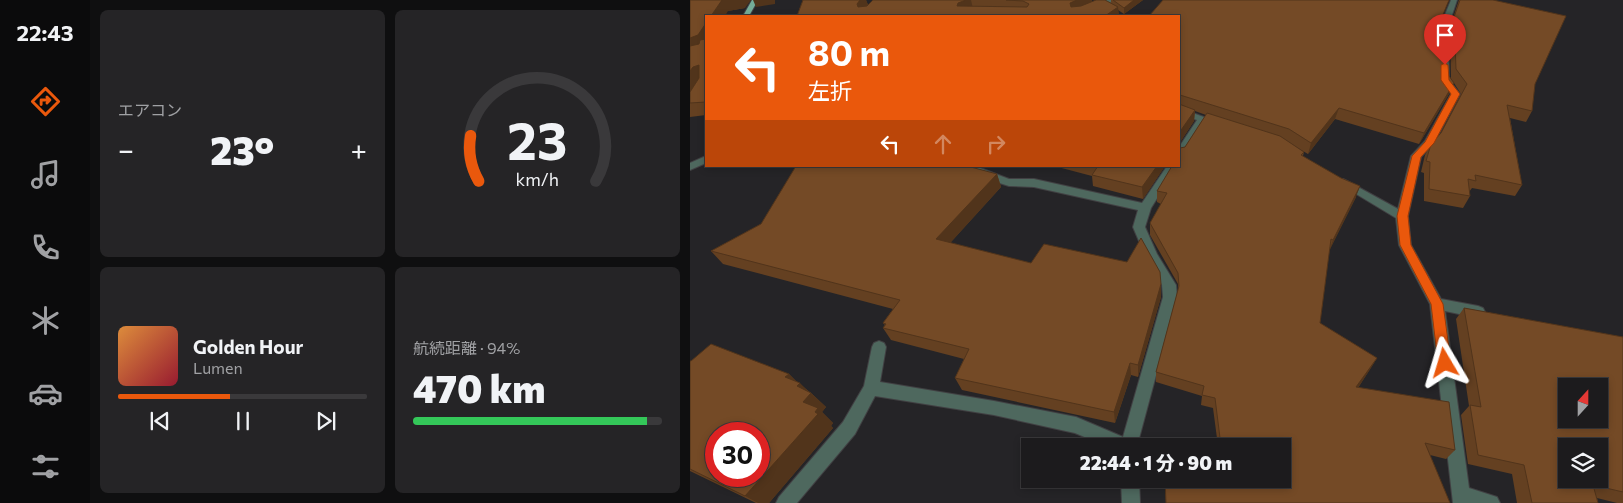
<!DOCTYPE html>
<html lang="ja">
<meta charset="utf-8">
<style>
:root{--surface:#1c1b1d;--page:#252426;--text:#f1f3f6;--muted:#a0a1a4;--line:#3a393b;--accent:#ea580c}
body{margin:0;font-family:Commissioner,"Noto Sans JP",sans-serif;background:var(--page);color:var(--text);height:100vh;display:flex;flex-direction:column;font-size:19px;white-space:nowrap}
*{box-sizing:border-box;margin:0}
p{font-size:16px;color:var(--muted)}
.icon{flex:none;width:28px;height:28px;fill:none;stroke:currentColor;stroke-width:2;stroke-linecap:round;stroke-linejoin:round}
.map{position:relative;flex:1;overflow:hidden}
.side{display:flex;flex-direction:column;gap:10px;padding:10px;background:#0f0f10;width:600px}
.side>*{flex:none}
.top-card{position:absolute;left:15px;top:15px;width:475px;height:152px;border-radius:0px;box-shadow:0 2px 8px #0003,0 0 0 1px var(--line);background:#ea580c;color:#fff;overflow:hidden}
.needle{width:32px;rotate:21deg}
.tools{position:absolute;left:868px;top:378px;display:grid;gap:10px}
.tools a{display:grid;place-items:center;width:50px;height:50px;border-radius:0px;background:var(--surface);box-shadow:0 2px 8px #0003,0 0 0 1px var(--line);font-size:25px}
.speed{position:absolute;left:15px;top:422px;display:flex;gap:10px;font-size:25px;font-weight:700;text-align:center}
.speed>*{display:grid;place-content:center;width:65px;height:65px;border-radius:50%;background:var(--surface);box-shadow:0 2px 8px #0003,0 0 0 1px var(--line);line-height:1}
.speed .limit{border:8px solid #d22;background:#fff;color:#111}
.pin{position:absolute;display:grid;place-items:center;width:42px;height:42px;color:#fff;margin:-51px -21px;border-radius:50% 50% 50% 0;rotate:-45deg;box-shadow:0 0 5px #0007}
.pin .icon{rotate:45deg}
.me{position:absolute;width:55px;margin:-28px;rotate:353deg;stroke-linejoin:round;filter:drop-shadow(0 0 4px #0008)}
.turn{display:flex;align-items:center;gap:18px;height:105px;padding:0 20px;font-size:22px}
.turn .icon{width:65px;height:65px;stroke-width:2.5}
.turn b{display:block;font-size:35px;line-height:42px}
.lanes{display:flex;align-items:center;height:48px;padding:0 20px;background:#0003;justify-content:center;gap:25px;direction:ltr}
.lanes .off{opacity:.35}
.big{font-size:38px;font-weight:800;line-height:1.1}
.side .widget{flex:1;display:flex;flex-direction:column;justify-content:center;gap:8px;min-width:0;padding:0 18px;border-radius:8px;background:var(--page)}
.side .dial{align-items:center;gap:0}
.dial svg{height:130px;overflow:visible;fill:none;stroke:var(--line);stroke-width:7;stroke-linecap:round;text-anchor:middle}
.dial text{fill:var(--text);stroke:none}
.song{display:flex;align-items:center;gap:15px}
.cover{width:60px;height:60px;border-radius:8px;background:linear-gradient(135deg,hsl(30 70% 55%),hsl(350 70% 35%))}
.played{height:5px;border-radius:2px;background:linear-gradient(90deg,var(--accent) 45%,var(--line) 45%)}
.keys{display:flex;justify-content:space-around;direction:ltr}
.heat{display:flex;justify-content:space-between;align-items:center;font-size:28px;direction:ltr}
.charge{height:8px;border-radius:4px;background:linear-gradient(90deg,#34c759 94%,var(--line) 0)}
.side .tiles{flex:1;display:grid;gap:10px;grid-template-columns:repeat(2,1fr)}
.trip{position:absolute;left:331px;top:438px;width:270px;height:50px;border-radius:0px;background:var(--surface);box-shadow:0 2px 8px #0003,0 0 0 1px var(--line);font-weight:800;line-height:50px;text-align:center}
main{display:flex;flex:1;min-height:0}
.menu{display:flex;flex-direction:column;width:90px;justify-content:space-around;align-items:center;background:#0b0b0c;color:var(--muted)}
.menu .icon{width:35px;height:35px}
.menu .selected{color:var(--accent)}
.menu b{font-size:22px;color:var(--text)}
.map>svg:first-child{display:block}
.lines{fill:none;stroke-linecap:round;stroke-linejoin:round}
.minor-casing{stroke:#414043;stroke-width:2}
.major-casing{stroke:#414043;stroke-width:2}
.minor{fill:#4e685e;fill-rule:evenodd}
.major{fill:#74ac98;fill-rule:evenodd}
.wall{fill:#644021}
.shaded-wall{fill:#51341b}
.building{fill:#744a26;stroke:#51341b;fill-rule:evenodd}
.route{fill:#ea580c;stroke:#983908}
</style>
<main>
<nav class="menu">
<b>22:43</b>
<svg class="icon selected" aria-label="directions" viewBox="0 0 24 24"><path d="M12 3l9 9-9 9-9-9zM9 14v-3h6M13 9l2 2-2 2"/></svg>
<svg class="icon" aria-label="music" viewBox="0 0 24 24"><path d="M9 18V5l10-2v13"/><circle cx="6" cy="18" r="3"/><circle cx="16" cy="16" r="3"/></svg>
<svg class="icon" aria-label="phone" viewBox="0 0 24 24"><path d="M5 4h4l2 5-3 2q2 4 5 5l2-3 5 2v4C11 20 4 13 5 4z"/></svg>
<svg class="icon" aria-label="climate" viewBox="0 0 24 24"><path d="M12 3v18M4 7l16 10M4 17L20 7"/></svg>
<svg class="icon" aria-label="car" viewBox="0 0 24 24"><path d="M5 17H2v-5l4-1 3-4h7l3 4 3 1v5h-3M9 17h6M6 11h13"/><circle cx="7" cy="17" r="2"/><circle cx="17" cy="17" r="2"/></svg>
<svg class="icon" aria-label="filters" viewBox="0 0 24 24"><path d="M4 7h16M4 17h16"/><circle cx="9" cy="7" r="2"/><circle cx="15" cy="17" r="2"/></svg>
</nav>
<section class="side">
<div class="tiles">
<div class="widget"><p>エアコン</p>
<div class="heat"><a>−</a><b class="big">23°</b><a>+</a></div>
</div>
<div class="widget dial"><svg viewBox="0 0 100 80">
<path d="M14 69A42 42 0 1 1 86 69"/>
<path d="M14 69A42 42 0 0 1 9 41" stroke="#ea580c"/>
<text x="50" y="56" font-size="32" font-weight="700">23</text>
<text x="50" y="72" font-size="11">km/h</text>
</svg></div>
<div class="widget">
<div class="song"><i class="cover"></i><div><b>Golden Hour</b><p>Lumen</p></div></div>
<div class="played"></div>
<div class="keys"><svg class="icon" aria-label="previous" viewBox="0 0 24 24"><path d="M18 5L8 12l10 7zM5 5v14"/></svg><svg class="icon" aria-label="pause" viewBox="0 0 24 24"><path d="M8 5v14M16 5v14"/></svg><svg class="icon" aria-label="next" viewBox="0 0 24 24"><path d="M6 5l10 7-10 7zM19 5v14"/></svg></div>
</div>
<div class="widget"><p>航続距離 · 94%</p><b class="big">470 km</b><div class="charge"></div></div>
</div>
</section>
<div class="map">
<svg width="933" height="503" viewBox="0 0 933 503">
<rect width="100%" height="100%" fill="#252427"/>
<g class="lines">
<g class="minor-casing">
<g id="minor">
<path d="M 417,0 L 426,0 L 391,16 L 382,16 Z"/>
<path d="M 761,0 L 767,0 L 758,27 L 759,80 L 770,94 L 744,143 L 731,157 L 718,216 L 721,245 L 751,299 L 788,306 L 793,308 L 795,312 L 793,316 L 788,318 L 755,311 L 779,488 L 807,497 L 810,503 L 763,503 L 740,304 L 709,245 L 706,218 L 648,183 L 653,179 L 657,181 L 708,209 L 721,156 L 735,141 L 761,94 L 751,80 L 750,27 Z"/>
<path d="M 489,108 L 533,124 L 528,127 L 514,123 L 493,157 L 489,158 L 489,147 L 507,120 L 489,114 Z"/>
<path d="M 16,156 L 16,163 L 0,170 L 0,163 Z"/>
<path d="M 271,166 L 285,166 L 319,179 L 344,179 L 452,203 L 477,166 L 487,166 L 461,208 L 455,227 L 467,254 L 486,285 L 487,297 L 447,446 L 416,446 L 385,433 L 304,415 L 185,396 L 165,434 L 107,503 L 86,503 L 89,497 L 153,422 L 174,386 L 182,347 L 184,343 L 189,341 L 194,343 L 196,347 L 190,382 L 304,401 L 386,417 L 433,437 L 473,297 L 472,285 L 455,255 L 443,227 L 448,210 L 344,187 L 319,186 L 297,179 Z"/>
<path d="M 431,479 L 449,479 L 450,503 L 432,503 Z"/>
</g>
</g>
<g class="major-casing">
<path id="major" d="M 62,0 L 68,0 L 59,16 L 53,16 Z"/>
</g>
<use href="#minor" class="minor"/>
<use href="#major" class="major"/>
</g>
<g class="wall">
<path d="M 0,0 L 55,8 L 38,11 L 16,16 L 16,115 L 0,117 Z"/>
<path d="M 113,0 L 176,0 L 178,5 L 183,0 L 402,0 L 402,2 L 421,3 L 421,0 L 453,0 L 434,14 L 428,10 L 429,16 L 107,16 Z"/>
<path d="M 769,0 L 803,0 L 845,84 L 842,111 L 836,122 L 820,118 L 832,185 L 825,196 L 782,188 L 779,192 L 780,196 L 773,208 L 734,201 L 734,173 L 731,172 L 735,155 L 741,144 L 751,133 L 771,94 L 764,83 L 759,94 L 729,144 L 645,119 L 618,154 L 594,140 L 614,152 L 613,156 L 666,197 L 639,251 L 630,323 L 687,358 L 668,388 L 765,450 L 756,459 L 740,455 L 760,503 L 476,503 L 475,479 L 592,479 L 592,446 L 528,446 L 523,408 L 511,405 L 512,396 L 466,382 L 466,372 L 488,290 L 488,284 L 460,235 L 460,223 L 471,204 L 467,202 L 467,191 L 489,166 L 490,148 L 495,147 L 516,115 L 505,111 L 504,121 L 489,144 L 489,16 L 752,17 L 754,69 L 761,79 L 760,27 Z"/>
<path d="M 364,166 L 475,166 L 453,199 L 403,186 L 402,176 Z"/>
<path d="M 307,174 L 311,187 L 260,243 L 341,263 L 471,284 L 471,297 L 448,377 L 441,375 L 425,423 L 272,390 L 265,378 L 274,359 L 201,340 L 193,328 L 195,325 L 193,323 L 203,309 L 33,264 L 21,251 L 71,224 Z"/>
<path d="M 774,308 L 933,337 L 933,503 L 927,503 L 907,498 L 908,503 L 827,503 L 822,474 L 778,464 L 771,415 L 779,406 L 766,319 Z"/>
<path d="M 0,361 L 99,374 L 106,381 L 121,393 L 136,407 L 132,412 L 143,423 L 141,426 L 143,428 L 79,503 L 66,503 L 0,471 Z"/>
</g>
<g class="shaded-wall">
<path d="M 32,0 L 61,0 L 55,8 L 38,11 L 35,16 L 21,16 Z"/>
<path d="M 63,0 L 85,0 L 85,4 L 66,7 Z"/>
<path d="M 170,0 L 176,0 L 179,7 L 172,15 L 167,4 Z"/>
<path d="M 276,0 L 281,0 L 283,9 L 267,6 L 268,3 Z"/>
<path d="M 387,0 L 402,0 L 402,5 L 381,14 L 380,3 Z"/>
<path d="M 444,0 L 453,0 L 434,14 L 434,8 Z"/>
<path d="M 428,7 L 429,16 L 415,16 Z"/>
<path d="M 16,23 L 16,46 L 0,52 L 0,38 Z"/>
<path d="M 9,65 L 16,76 L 0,97 L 0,71 L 3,67 Z"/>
<path d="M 764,83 L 759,94 L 729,144 L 734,133 Z"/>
<path d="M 490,95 L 490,106 L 489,107 L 489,96 Z"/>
<path d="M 649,108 L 645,119 L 618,154 L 621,143 Z"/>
<path d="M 505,110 L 504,121 L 489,144 L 489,133 Z"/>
<path d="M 467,166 L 475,166 L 453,199 L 452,187 Z"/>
<path d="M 307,174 L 311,187 L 252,252 L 246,239 Z"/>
<path d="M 670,186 L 666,197 L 639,251 L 643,240 Z"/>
<path d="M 471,284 L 471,297 L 448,377 L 448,365 Z"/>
<path d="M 687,358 L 681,368 L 661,398 L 666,387 Z"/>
<path d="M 440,363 L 441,375 L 425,423 L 424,412 Z"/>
<path d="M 99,374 L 109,384 L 110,383 L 120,393 L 121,393 L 136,407 L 132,412 L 143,423 L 141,426 L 143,428 L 79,503 L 68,503 L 55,496 L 113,402 L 95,377 Z"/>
</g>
<g class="building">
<path d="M 0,0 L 32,0 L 21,16 L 16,16 L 16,23 L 8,35 L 0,38 Z"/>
<path d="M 113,0 L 170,0 L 167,4 L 168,7 L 177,6 L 183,0 L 276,0 L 268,3 L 267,6 L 337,7 L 339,4 L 333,1 L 316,0 L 387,0 L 380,3 L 381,7 L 391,6 L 406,0 L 415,0 L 428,7 L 415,16 L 107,16 Z"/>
<path d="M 423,0 L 444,0 L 434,8 Z"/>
<path d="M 473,0 L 759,0 L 752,17 L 754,69 L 764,83 L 734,133 L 649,108 L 621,143 L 599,129 L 490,95 L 489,96 L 489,16 L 459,16 Z"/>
<path d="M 770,0 L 803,0 L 876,16 L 845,84 L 842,111 L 817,105 L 832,185 L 785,175 L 786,181 L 778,179 L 780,196 L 739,189 L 740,162 L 736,161 L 741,144 L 751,133 L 777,84 L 766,69 L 764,17 Z"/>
<path d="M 16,39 L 16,102 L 0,103 L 0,92 L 9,78 L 9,65 L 3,67 L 0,71 L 0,46 L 9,44 L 10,40 Z"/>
<path d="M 489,104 L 505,110 L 489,133 Z"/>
<path d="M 517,113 L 590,136 L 614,152 L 611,155 L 651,178 L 670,186 L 643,240 L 641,239 L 630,323 L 687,358 L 666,387 L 759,402 L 765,450 L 735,443 L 760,503 L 476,503 L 475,479 L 592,479 L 592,446 L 531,446 L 525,398 L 512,395 L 514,386 L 466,372 L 489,286 L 488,273 L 460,223 L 477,193 L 467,191 L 482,166 L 489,166 L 489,148 L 490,148 L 495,147 Z"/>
<path d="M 106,166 L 277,166 L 307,174 L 246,239 L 341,263 L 354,244 L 437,262 L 451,238 L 470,272 L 471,284 L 448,365 L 440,363 L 424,412 L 265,378 L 279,349 L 193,328 L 196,324 L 193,323 L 210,300 L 21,251 L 71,224 Z"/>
<path d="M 407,166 L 467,166 L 452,187 L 402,175 L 408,166 Z"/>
<path d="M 774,308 L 933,337 L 933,492 L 903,485 L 908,503 L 842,503 L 834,465 L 788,455 L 780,405 L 791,407 ZM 876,386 L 909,386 L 909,419 L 876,419 ZM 876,446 L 909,446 L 909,479 L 876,479 Z"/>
<path d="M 21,344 L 99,374 L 95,377 L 110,383 L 107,386 L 121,393 L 113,402 L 128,408 L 125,412 L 128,414 L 55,496 L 0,469 L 0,361 L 1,361 ZM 26,434 L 69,434 L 69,476 L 26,476 Z"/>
</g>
<path class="route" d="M 755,63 L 758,65 L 759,80 L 770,94 L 744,143 L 731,157 L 718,216 L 721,245 L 753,304 L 761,363 L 759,367 L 755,369 L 750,367 L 748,363 L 741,304 L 710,245 L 707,216 L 722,156 L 735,142 L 761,94 L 751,80 L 751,65 Z"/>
</svg>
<div class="tools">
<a><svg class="needle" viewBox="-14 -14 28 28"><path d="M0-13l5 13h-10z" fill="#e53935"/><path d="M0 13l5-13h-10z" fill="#a0a1a4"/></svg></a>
<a><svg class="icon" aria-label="layers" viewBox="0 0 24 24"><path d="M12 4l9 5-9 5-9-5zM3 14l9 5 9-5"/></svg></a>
</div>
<div class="speed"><div class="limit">30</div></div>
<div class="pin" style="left:755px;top:65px;background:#d93025"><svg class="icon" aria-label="arrive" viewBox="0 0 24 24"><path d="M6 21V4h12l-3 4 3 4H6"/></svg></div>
<svg class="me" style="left:755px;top:363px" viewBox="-20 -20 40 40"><path d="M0-17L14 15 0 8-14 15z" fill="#ea580c" stroke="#fff" stroke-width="4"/></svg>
<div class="trip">22:44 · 1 分 · 90 m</div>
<div class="top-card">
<div class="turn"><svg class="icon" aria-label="left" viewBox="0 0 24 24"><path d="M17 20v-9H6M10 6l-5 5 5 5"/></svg><div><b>80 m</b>左折</div></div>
<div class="lanes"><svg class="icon" aria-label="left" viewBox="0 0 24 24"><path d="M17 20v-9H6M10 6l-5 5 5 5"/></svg><svg class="icon off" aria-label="ahead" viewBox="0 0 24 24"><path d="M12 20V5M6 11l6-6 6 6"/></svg><svg class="icon off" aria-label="right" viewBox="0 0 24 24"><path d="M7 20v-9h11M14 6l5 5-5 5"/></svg></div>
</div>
</div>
</main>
